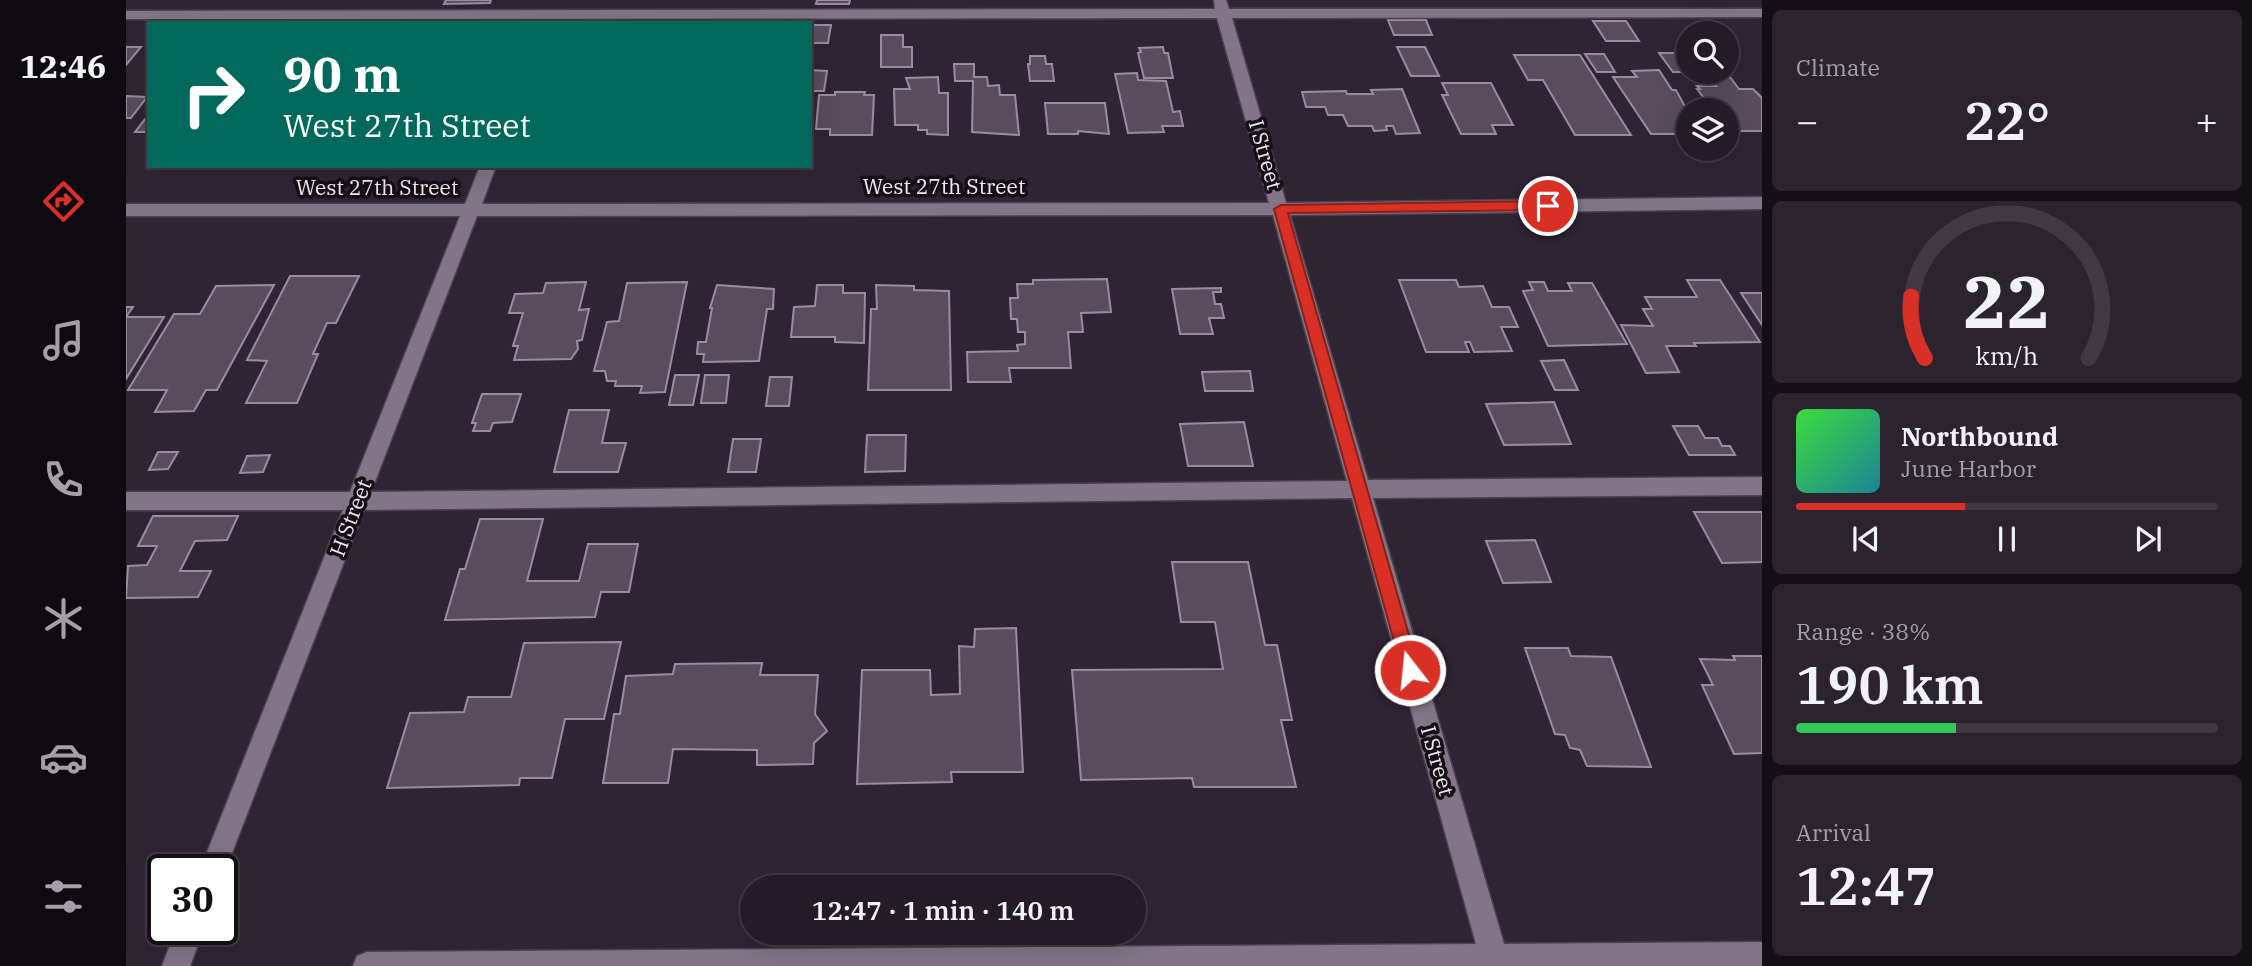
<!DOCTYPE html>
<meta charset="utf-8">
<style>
:root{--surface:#231b27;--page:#2b242f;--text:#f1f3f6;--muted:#a3a1a7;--line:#403944;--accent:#d93025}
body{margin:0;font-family:"IBM Plex Serif",serif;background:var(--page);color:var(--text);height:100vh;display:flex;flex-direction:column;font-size:26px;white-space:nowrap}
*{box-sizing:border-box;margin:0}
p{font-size:23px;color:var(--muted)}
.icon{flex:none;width:38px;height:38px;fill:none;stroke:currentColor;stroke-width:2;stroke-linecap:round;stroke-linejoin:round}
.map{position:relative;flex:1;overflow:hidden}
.sheet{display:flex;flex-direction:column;gap:10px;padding:10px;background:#130f15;width:490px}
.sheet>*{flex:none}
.banner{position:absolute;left:21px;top:21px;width:665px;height:147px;border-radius:0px;box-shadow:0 7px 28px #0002,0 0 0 2px var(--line);background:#00695c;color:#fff;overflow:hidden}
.controls{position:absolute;left:1550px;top:21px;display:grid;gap:14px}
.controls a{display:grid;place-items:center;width:63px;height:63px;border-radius:50%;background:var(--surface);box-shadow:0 7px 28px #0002,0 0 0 2px var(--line);font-size:35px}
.speed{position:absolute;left:21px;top:854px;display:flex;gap:14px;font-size:35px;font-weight:700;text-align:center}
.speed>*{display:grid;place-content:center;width:91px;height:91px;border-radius:50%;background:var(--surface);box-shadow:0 7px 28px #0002,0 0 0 2px var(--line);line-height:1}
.speed .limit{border:4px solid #111;border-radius:10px;background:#fff;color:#111}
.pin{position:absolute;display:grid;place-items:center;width:60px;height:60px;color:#fff;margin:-30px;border:4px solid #fff;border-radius:50%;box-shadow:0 2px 7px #0007}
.me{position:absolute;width:77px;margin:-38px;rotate:344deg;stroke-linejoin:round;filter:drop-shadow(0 0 5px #0008)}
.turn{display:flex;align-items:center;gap:24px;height:147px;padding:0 21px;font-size:32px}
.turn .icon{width:91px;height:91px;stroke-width:2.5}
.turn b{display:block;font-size:49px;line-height:60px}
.big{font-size:52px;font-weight:600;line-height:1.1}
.sheet .widget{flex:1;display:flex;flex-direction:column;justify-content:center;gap:10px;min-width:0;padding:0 24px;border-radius:10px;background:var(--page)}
.sheet .dial{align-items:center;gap:0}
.dial svg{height:182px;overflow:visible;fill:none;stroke:var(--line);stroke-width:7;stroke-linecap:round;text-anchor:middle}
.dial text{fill:var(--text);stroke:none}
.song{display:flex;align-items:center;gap:21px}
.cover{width:84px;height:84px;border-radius:10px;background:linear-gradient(135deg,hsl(120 70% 55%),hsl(190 70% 35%))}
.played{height:7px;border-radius:4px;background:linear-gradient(90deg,var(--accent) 40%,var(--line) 40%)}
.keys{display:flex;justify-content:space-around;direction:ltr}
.heat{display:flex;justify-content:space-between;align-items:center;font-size:38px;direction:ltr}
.charge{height:10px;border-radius:5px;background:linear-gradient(90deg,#34c759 38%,var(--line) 0)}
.trip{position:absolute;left:614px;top:875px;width:406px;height:70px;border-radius:35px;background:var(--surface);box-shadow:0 7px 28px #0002,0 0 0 2px var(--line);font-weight:600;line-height:70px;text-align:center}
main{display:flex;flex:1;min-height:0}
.dock{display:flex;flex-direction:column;width:126px;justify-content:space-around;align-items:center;background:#0e0b10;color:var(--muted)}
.dock .icon{width:49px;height:49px}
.dock .selected{color:var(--accent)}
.dock b{font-size:32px;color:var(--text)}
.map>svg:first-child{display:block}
.building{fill:#584c5d;stroke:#998c9f;stroke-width:2}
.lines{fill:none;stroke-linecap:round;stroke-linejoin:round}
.minor-casing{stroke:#4b424f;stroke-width:3}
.minor{fill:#817587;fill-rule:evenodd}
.route{fill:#d93025;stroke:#8d1f18;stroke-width:2}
.labels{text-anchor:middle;stroke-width:7;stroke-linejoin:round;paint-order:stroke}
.street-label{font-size:21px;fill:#f0e9f3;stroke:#141016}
</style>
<main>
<nav class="dock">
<b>12:46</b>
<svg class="icon selected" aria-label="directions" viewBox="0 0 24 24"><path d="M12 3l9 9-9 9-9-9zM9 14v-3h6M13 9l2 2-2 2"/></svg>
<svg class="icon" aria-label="music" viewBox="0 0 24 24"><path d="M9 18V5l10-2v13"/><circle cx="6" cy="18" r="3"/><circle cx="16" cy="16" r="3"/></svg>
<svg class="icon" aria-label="phone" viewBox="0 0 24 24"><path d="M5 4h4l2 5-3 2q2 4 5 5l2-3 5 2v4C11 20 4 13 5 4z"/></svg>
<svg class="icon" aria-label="climate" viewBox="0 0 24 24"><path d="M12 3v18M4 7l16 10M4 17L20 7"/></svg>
<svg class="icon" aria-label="car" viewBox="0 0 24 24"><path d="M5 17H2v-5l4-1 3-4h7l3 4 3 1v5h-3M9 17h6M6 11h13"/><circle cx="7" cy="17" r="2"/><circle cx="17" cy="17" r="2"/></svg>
<svg class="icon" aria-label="filters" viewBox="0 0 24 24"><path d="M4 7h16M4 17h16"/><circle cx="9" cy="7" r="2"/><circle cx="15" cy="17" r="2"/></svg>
</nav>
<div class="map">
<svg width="1636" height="966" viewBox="0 0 1636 966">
<rect width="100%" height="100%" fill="#2f2434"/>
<g class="building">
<path d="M 320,0 L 365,0 L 364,3 L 318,4 Z"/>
<path d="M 691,0 L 724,0 L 723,4 L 690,4 Z"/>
<path d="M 1262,20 L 1300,20 L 1306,35 L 1268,35 Z"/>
<path d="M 1467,21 L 1500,21 L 1513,41 L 1480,41 Z"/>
<path d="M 685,25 L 705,25 L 702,43 L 684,43 Z"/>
<path d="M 755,35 L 777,35 L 777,47 L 786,47 L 786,67 L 755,67 Z"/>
<path d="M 0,47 L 15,47 L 0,65 Z"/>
<path d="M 1037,47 L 1038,53 L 1042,53 L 1047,78 L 1018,78 L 1012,53 L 1015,52 L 1013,48 Z"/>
<path d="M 1271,47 L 1299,47 L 1313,76 L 1285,76 Z"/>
<path d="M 1533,53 L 1563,53 L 1563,72 L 1577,72 L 1547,72 Z"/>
<path d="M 1459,54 L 1478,54 L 1489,72 L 1471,72 Z"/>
<path d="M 1388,55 L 1454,55 L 1505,135 L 1449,135 L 1417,80 L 1402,80 Z"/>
<path d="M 904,56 L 919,56 L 920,64 L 926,64 L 928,81 L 904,81 L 902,64 L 904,64 Z"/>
<path d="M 828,64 L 848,64 L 848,77 L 861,77 L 862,86 L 873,85 L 874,95 L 889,95 L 893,135 L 846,132 L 847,81 L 829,81 Z"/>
<path d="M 684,70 L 701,71 L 698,91 L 684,91 Z"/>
<path d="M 1533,70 L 1546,90 L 1550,90 L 1563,114 L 1563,125 L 1550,126 L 1555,134 L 1525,134 L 1487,77 L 1511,77 L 1506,71 Z"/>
<path d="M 1011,73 L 1012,80 L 1040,81 L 1047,112 L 1054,111 L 1057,126 L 1036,126 L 1038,132 L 1002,133 L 989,74 Z"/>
<path d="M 812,77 L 813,93 L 822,93 L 822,135 L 801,134 L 801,130 L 792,130 L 792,125 L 769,125 L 768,89 L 784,89 L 780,78 Z"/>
<path d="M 1604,77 L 1613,89 L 1627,89 L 1636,98 L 1636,131 L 1601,131 L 1601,110 L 1587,110 L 1571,89 L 1574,89 L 1571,86 L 1590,86 L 1583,78 Z"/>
<path d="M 1316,83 L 1365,83 L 1387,125 L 1366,125 L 1370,134 L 1335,134 L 1316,95 L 1322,95 Z"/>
<path d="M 1276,89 L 1294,133 L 1270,134 L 1267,126 L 1260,126 L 1261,130 L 1248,131 L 1246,126 L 1222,126 L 1217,115 L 1202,115 L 1199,107 L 1180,107 L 1176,92 L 1220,91 L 1221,94 L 1247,94 L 1245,90 Z"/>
<path d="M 709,92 L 739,92 L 738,95 L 748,95 L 746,135 L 704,135 L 704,129 L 690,129 L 693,95 L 709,95 Z"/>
<path d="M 0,96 L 21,97 L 5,118 L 0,118 Z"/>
<path d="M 919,103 L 979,103 L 983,134 L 952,131 L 952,134 L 922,134 Z"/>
<path d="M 23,114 L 23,132 L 9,132 Z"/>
<path d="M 164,276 L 233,276 L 210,323 L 201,323 L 187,354 L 192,354 L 171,403 L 120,403 L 141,361 L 121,360 Z"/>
<path d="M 981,279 L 985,312 L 955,313 L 957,332 L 942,332 L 945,368 L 883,368 L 885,382 L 842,382 L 841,352 L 892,351 L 891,345 L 899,344 L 899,332 L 892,332 L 891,319 L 885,319 L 884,298 L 892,298 L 891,284 L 907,284 L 907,280 Z"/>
<path d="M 1273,280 L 1330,280 L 1333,287 L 1357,286 L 1366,307 L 1383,307 L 1392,327 L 1375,327 L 1386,351 L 1348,352 L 1344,342 L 1339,342 L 1343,352 L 1300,352 Z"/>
<path d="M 1561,280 L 1594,280 L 1634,342 L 1568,343 L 1570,346 L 1540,346 L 1553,372 L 1520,373 L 1495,325 L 1527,326 L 1517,309 L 1526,309 L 1519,297 L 1571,297 Z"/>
<path d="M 460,282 L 453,310 L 463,309 L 456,340 L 451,341 L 452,349 L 445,359 L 388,360 L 392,346 L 387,346 L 397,313 L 383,313 L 389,294 L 417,293 L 420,283 Z"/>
<path d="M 561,282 L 539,392 L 514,393 L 516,386 L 489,386 L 490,381 L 481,381 L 479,371 L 468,371 L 481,322 L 493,321 L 501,283 Z"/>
<path d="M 1403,282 L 1418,282 L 1422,291 L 1446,291 L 1442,283 L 1466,283 L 1501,344 L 1422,346 L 1397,291 L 1407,290 Z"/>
<path d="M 148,285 L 91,390 L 80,390 L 68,411 L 29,412 L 41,390 L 2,390 L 48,314 L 74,314 L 90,286 Z"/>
<path d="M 591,285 L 648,289 L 647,309 L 641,309 L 633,361 L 577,362 L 578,354 L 571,354 L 572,342 L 580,342 L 586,308 L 584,308 Z"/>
<path d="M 691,285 L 717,285 L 717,293 L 739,293 L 738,343 L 709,342 L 709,337 L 665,337 L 668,307 L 689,306 Z"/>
<path d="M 750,285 L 788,286 L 788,290 L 823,291 L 825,390 L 742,390 L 745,309 L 751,309 Z"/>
<path d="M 1095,288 L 1095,292 L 1087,292 L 1089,304 L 1095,304 L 1098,318 L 1083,318 L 1087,334 L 1054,334 L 1046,289 Z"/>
<path d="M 1615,293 L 1636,293 L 1636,325 Z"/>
<path d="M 0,307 L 7,307 L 0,317 L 38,317 L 0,379 Z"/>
<path d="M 1438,360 L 1452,390 L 1429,390 L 1415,361 Z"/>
<path d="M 1124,371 L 1127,391 L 1079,391 L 1076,372 Z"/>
<path d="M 549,375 L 573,375 L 567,405 L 543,405 Z"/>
<path d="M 579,375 L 603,375 L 600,403 L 575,403 Z"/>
<path d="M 644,377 L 666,377 L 663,406 L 640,406 Z"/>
<path d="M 356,394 L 395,394 L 386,422 L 367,423 L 364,431 L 347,431 L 350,423 L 346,423 Z"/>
<path d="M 1428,402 L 1445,444 L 1378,445 L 1360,404 Z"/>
<path d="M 443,410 L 483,410 L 476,443 L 500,443 L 492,472 L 428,472 Z"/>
<path d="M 1118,422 L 1127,466 L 1062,466 L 1054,424 Z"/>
<path d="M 1547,426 L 1572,426 L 1579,438 L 1592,438 L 1596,446 L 1604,446 L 1609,455 L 1563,455 Z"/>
<path d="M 741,435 L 780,435 L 779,471 L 739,472 Z"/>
<path d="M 607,439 L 635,439 L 630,472 L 602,472 Z"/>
<path d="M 32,452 L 52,452 L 42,469 L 23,470 Z"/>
<path d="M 144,455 L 137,472 L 114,473 L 121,456 Z"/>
<path d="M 1568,512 L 1636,512 L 1636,562 L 1596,563 Z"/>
<path d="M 27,516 L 112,516 L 101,540 L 69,541 L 54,571 L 85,571 L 72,597 L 0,598 L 2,566 L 21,565 L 31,546 L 12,546 Z"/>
<path d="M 354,519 L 417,519 L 401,581 L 453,581 L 462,544 L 512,544 L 503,592 L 475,592 L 469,617 L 319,620 L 334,569 L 339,569 Z"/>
<path d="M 1409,540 L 1425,582 L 1377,583 L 1360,541 Z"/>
<path d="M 1046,562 L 1122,562 L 1139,645 L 1151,645 L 1166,720 L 1155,720 L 1170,787 L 1068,787 L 1066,778 L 955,780 L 946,670 L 1097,669 L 1089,622 L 1055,622 Z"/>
<path d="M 890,628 L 897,772 L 825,772 L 826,782 L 731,784 L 736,670 L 804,670 L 805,695 L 834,694 L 833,646 L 848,647 L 849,629 Z"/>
<path d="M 495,642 L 478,719 L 439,719 L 426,778 L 394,778 L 393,785 L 261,788 L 284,713 L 338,712 L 342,697 L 385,697 L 398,643 Z"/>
<path d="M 1399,648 L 1442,648 L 1445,656 L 1485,657 L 1525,767 L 1461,766 L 1454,750 L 1444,748 L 1439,735 L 1429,734 Z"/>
<path d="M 1607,656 L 1636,656 L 1636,753 L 1608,754 L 1576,685 L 1587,685 L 1574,659 L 1609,660 Z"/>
<path d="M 636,663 L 634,675 L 692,675 L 689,714 L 701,731 L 688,743 L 687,764 L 631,765 L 631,750 L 547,749 L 542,783 L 477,783 L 488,714 L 494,714 L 500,676 L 547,674 L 549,664 Z"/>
</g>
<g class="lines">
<g class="minor-casing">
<g id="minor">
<path d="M 1088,0 L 1100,0 L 1103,9 L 1636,9 L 1636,17 L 1106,18 L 1160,203 L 1636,197 L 1636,209 L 1164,215 L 1242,480 L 1636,477 L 1636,495 L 1247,498 L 1378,944 L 1636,942 L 1636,966 L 227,966 L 231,956 L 241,952 L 1350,944 L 1226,498 L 238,510 L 96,879 L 96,870 L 74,870 L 217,510 L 0,510 L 0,492 L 224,492 L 334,216 L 0,216 L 0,204 L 339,204 L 354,166 L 370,166 L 356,204 L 1143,203 L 1091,18 L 0,19 L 0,11 L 1089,9 ZM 1147,215 L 1221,481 L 245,492 L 351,216 Z"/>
<path d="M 50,929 L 78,929 L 64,966 L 36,966 Z"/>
</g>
</g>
<use href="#minor" class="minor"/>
</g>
<path class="route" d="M 1422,201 L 1428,206 L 1422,210 L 1162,213 L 1293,670 L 1291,676 L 1284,679 L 1278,676 L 1276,670 L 1148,209 L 1155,205 Z"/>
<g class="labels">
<g class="street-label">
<text transform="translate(1139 155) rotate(74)" y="7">I Street</text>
<text x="818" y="194">West 27th Street</text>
<text x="251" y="195">West 27th Street</text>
<text transform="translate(225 518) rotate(-69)" y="7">H Street</text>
<text transform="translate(1311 761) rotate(74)" y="7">I Street</text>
</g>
</g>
</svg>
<div class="controls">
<a><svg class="icon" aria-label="search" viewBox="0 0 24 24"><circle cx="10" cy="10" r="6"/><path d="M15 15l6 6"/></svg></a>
<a><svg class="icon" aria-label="layers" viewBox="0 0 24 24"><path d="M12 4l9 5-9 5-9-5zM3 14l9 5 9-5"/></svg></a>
</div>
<div class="speed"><div class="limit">30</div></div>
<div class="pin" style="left:1422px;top:206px;background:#d93025"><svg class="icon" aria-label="arrive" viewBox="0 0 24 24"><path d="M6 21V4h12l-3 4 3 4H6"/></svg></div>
<svg class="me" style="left:1284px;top:670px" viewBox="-20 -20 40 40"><circle r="17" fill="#d93025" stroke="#fff" stroke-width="3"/><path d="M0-11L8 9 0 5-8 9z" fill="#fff"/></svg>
<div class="trip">12:47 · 1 min · 140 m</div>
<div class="banner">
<div class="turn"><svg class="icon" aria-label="right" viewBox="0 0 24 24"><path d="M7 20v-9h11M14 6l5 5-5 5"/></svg><div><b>90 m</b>West 27th Street</div></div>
</div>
</div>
<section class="sheet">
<div class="widget"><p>Climate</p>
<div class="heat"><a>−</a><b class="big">22°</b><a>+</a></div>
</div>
<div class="widget dial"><svg viewBox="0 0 100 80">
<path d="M14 69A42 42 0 1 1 86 69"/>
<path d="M14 69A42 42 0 0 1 8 42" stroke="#d93025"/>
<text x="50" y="56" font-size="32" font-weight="700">22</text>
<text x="50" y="72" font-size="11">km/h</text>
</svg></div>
<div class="widget">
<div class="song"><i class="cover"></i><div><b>Northbound</b><p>June Harbor</p></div></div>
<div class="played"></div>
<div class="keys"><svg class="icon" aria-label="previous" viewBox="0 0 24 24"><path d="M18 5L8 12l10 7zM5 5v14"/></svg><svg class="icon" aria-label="pause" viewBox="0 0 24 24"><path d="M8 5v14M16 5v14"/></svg><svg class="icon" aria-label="next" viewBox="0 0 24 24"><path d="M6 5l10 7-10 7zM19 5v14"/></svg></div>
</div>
<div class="widget"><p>Range · 38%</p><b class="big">190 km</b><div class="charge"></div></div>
<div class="widget"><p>Arrival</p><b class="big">12:47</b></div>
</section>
</main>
